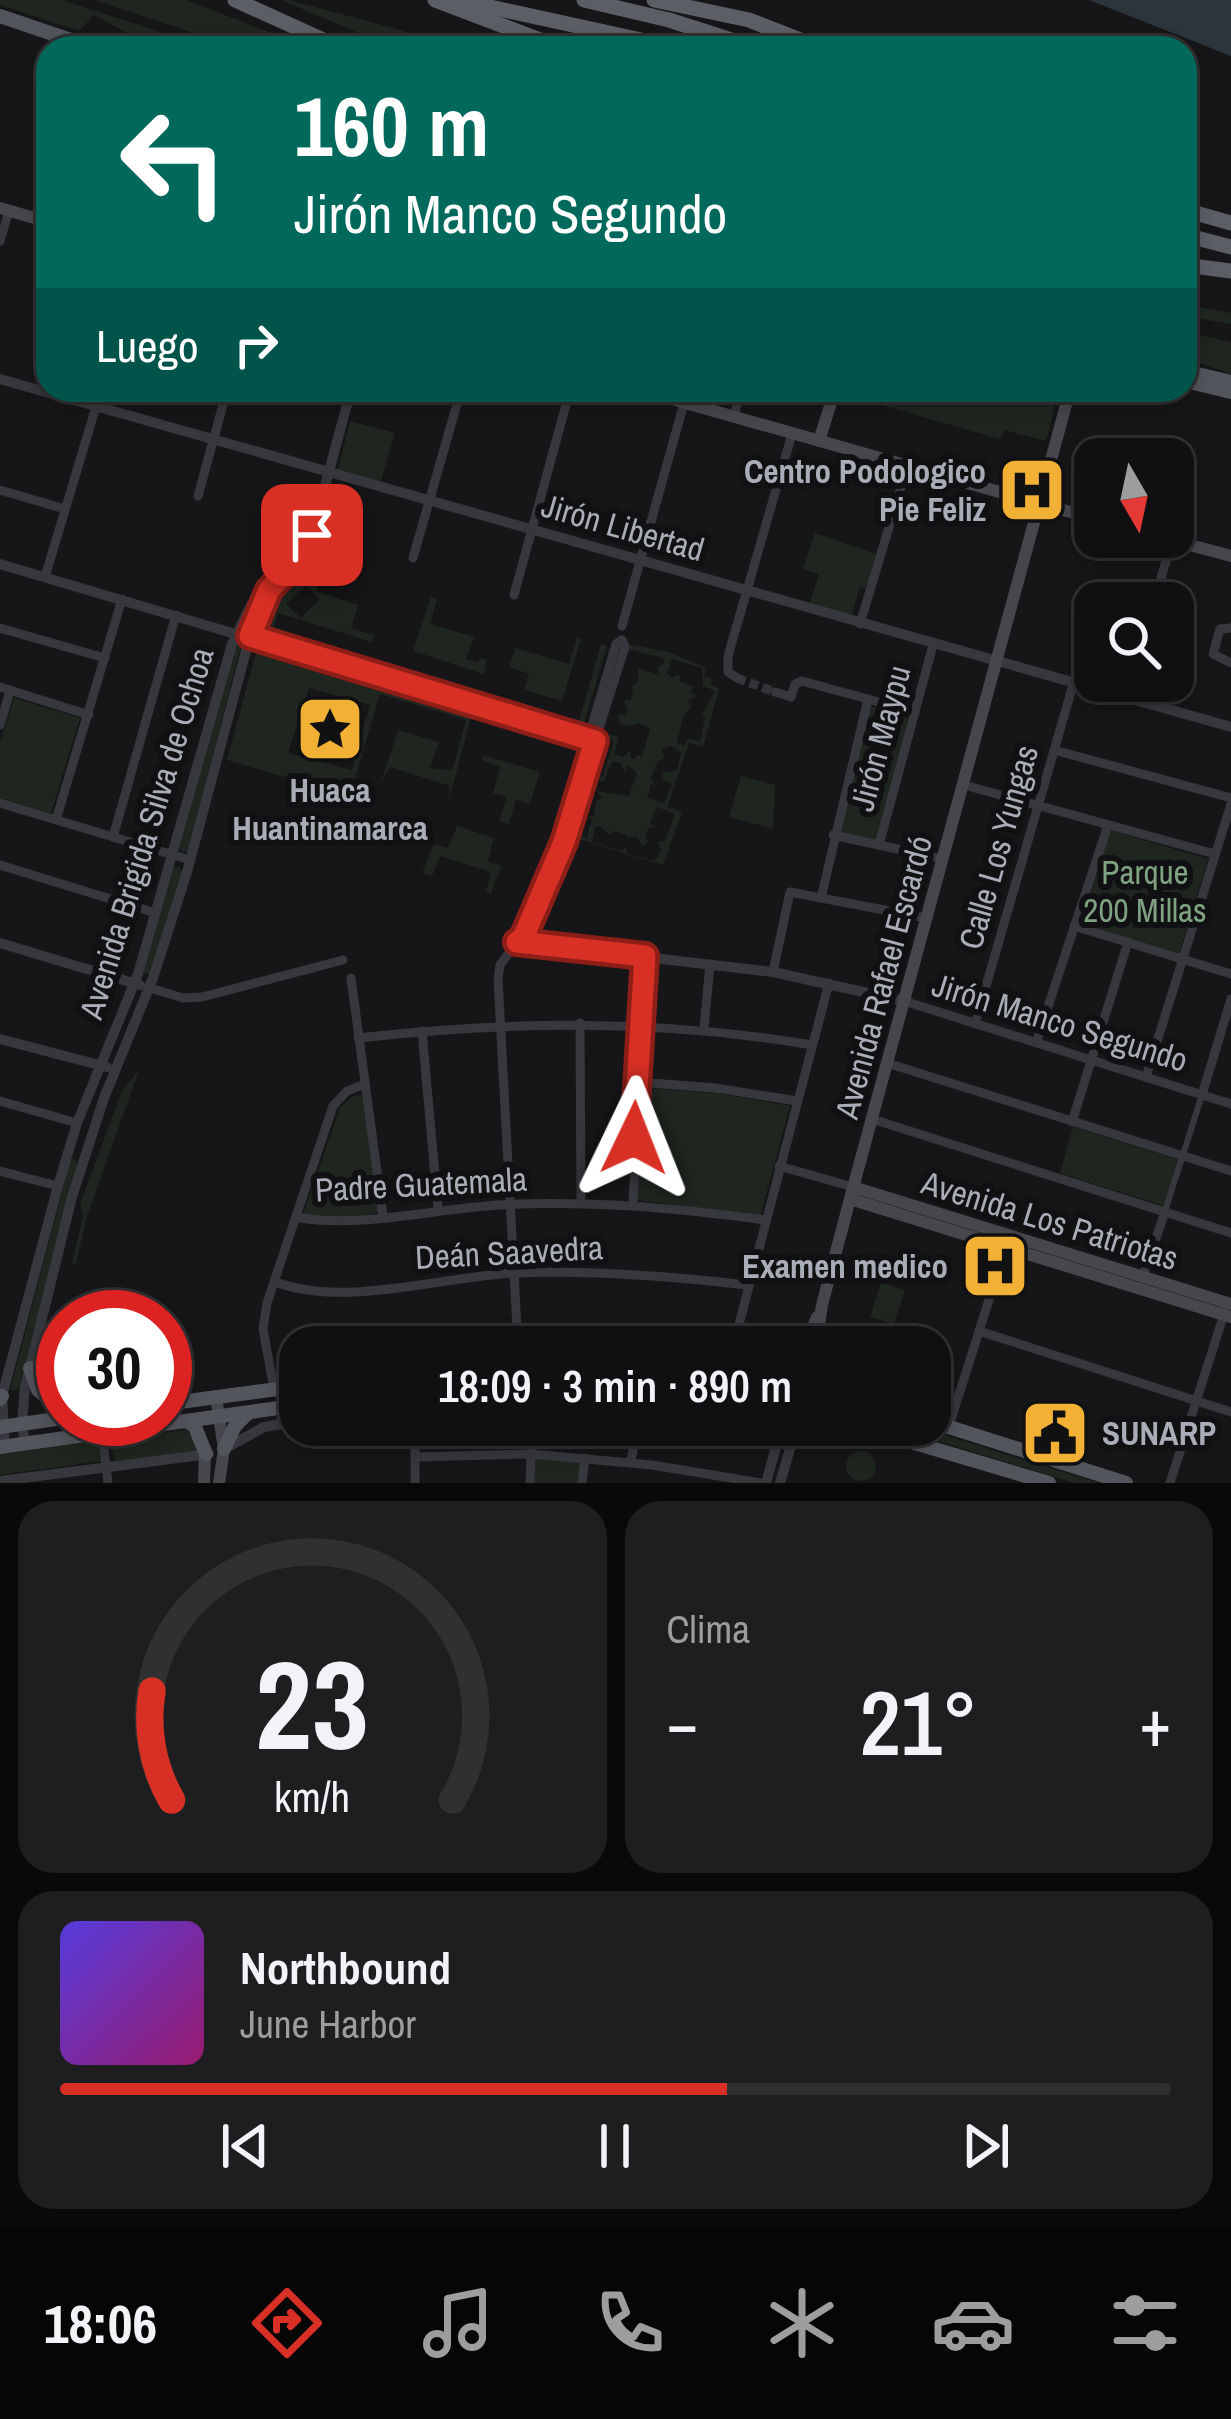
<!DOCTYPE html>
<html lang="es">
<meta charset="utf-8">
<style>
:root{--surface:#101012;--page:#1e1e20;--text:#f1f3f6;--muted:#9c9d9f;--line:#303032;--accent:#d93025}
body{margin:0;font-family:"Archivo Narrow",sans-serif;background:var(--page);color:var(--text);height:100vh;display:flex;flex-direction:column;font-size:45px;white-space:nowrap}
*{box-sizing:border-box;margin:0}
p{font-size:39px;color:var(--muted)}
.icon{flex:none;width:66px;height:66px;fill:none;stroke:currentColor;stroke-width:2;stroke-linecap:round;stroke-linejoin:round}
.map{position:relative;height:1483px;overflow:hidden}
.details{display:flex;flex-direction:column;gap:18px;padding:18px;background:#09090a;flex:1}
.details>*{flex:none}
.guide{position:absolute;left:36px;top:36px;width:1161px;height:366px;border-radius:36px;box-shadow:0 6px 18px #0003,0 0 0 3px var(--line);background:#00695c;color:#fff;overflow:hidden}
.needle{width:78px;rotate:171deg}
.tools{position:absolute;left:1074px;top:438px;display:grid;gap:24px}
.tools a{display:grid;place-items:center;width:120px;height:120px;border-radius:24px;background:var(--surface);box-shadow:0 6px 18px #0003,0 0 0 3px var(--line);font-size:60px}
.speed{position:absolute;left:36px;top:1290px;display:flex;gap:24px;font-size:60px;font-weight:700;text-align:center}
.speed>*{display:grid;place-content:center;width:156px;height:156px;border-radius:50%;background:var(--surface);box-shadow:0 6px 18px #0003,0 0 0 3px var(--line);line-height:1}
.speed .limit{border:18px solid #d22;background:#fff;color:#111}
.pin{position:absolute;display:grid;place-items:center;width:102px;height:102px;color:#fff;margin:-51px;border-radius:24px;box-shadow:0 6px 18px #0006}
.me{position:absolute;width:132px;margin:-66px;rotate:2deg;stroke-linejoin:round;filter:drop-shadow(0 0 9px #0008)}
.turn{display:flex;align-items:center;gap:42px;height:252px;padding:0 60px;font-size:54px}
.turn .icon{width:156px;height:156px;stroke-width:2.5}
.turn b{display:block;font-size:84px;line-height:102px}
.then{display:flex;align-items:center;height:114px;padding:0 60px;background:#0003;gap:24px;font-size:45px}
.big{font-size:90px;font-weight:600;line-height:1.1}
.details .tile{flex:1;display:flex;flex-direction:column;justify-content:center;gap:18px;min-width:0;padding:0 42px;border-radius:36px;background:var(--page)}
.details .dial{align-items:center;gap:0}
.dial svg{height:312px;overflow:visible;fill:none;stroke:var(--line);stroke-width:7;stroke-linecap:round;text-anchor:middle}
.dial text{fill:var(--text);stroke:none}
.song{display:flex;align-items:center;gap:36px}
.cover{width:144px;height:144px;border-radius:18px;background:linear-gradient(135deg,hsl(250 70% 55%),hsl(320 70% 35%))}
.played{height:12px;border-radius:6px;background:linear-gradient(90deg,var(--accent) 60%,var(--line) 60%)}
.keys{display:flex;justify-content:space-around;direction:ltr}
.heat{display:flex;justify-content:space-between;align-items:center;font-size:66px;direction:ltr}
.details .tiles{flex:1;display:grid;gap:18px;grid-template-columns:1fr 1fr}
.tile:last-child{grid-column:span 2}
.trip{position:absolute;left:279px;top:1326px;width:672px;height:120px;border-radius:36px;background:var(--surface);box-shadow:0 6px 18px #0003,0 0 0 3px var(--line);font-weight:600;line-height:120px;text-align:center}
.tab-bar{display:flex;height:192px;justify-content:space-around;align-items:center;background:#060607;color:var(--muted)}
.tab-bar .icon{width:84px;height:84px}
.tab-bar .active{color:var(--accent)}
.tab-bar b{font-size:54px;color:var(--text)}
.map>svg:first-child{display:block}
.green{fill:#1e261f;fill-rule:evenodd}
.water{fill:#2c353c}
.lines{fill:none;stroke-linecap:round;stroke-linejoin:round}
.minor-tunnel{stroke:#333438;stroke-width:9;stroke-dasharray:9 4.5;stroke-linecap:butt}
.pedestrian{stroke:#37383d;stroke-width:6}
.minor{stroke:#37383d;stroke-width:9}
.tertiary{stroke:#37383d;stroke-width:10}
.secondary{stroke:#45474d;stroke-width:12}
.primary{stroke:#53555c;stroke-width:14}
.trunk{stroke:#5b5e65;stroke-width:15}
.route-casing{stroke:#8d1f18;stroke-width:30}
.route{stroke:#d93025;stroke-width:21}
.labels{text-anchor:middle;stroke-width:12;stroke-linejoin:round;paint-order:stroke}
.poi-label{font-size:33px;font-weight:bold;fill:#a8adb8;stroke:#111113;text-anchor:end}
.street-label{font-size:33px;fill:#a8adb8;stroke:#111113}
.park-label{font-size:33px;fill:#7fa381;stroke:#111113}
</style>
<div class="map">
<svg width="1231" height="1483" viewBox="0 0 1231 1483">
<rect width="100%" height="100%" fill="#161618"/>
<g class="green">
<path d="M 0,0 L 62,0 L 210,48 L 155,48 L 94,15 L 79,31 L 0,5 Z"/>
<path d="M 94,0 L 187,0 L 310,48 L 239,48 Z"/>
<path d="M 281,0 L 289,0 L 467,48 L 394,48 Z"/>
<path d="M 1185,304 L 1231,313 L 1231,324 L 1185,316 Z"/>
<path d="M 1185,332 L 1231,342 L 1231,374 L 1185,358 Z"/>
<path d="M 871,390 L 1059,390 L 1046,441 L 1004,430 L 1000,439 L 867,401 Z"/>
<path d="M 350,421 L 395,433 L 381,481 L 338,470 Z"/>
<path d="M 815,533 L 876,554 L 866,588 L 860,587 L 850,621 L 808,609 L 819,574 L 803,569 Z"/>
<path d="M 323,546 L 332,548 L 316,591 L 358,605 L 351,628 L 374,635 L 372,642 L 278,613 L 272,632 L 367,663 L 263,633 L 267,606 L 314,549 ZM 306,586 L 320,599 L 301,618 L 286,604 Z"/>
<path d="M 431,597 L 437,599 L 430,624 L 474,637 L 466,659 L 478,663 L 480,658 L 487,660 L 484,674 L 413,651 Z"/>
<path d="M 577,638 L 581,639 L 562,701 L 524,690 L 529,674 L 509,667 L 515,648 L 569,664 Z"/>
<path d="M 242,642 L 188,851 L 183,853 L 179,848 L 235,643 Z"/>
<path d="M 622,643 L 669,652 L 706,668 L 704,676 L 711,678 L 711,684 L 719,689 L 703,747 L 689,743 L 667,807 L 682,812 L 663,865 L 566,835 L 585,773 L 602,777 L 614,741 L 595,733 ZM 628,649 L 663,658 L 664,663 L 657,668 L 660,676 L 638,668 L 638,682 L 629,688 L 633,689 L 631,700 L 625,699 L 624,703 L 628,708 L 626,715 L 618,715 L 619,723 L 629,726 L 639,723 L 650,729 L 642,756 L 637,755 L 635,759 L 630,758 L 631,750 L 623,757 L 614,754 L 619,737 L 601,732 ZM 672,659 L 702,668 L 703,686 L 715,691 L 702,715 L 705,717 L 700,742 L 689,738 L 684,746 L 677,743 L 683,716 L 691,708 L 688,700 L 697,696 L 691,693 L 693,686 L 680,682 L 681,677 L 677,675 L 671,678 L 667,673 ZM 671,746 L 681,752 L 677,771 L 663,772 L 663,780 L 672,784 L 664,803 L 647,798 L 651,784 L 655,785 L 651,779 L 657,762 L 664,758 L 662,749 ZM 612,761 L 621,763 L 624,772 L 628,765 L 637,773 L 629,796 L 596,791 L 602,797 L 596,802 L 594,817 L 587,816 L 592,819 L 587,838 L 571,834 L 580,802 L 584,802 L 588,776 L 604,782 ZM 657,807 L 675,814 L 665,841 L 658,842 L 661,851 L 654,861 L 627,853 L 625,847 L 622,851 L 592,842 L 595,827 L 601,827 L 610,835 L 614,831 L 627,835 L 628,841 L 630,837 L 638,837 L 642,846 L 648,842 L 645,834 L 650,827 L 657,828 L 650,823 Z"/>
<path d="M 601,644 L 607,646 L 582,730 L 499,704 L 500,700 L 578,725 Z"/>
<path d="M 256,653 L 471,718 L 448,803 L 450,786 L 390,767 L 381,782 L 398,730 L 439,742 L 430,768 L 452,771 L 466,720 L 380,694 L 350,796 L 227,760 ZM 309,688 L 370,705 L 352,770 L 288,753 Z"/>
<path d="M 14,698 L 80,718 L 51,813 L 0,798 L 0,742 Z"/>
<path d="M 870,706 L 908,718 L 878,842 L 837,832 Z"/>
<path d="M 483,755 L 540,772 L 530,804 L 516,800 L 509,824 L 499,821 L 507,797 L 493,793 L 500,767 L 482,760 Z"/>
<path d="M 741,776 L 775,785 L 773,829 L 729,817 Z"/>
<path d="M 457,826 L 494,838 L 488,861 L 501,866 L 491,894 L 486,892 L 491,872 L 440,856 L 432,876 L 422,873 L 434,844 L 448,848 Z"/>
<path d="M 1110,830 L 1208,859 L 1179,953 L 1082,924 Z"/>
<path d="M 909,859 L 929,864 L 922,892 L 902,887 Z"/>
<path d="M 179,866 L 182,871 L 150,975 L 143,973 L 173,868 Z"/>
<path d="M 139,1070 L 86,1219 L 76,1264 L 72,1263 L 83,1217 L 80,1204 L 122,1091 Z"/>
<path d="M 644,1088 L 716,1093 L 790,1106 L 760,1217 L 638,1200 Z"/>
<path d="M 363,1095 L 379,1213 L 341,1218 L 303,1214 L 340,1108 L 352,1096 Z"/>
<path d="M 1073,1127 L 1179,1160 L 1165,1206 L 1060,1173 Z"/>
<path d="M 74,1159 L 79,1165 L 19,1389 L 10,1391 L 70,1161 Z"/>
<path d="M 881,1283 L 905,1290 L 894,1324 L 870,1317 Z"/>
<path d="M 886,1425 L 912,1425 L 1099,1483 L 1074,1483 Z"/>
<path d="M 186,1430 L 197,1443 L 197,1451 L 116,1461 L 108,1439 Z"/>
<path d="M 97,1441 L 101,1461 L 0,1475 L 0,1454 Z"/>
<circle cx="861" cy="1466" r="15"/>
<path d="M 533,1457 L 581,1461 L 578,1483 L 532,1483 Z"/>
</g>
<path class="water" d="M 1089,0 L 1231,0 L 1231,56 Z"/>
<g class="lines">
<path class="minor-tunnel" d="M 737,678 L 775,692"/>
<path class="pedestrian" d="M 1165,1211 L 1202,1095"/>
<g class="minor">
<path d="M 0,241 L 9,211"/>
<path d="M 733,417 L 742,390"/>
<path d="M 0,490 L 65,509"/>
<path d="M 198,496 L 227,390"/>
<path d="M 413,558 L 461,390"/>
<path d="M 45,577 L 101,390"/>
<path d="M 514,595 L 570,390"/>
<path d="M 1154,603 L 1172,540"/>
<path d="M 860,624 L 907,467"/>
<path d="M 622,626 L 684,403"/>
<path d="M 0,628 L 105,658"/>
<path d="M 1231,628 L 1220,629 L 1213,654 L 1231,663"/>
<path d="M 737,678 L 728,672 L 728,656 L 792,434"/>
<path d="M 0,687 L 89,715"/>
<path d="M 775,692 L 791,697 L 795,684 L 802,681 L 915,712"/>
<path d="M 1128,700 L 1133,681"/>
<path d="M 0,725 L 10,691"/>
<path d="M 588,739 L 616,644 L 622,640"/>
<path d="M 595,741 L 625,647 L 622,640"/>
<path d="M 1054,750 L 1231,798"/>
<path d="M 964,785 L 1215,854"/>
<path d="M 0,803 L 190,860"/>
<path d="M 56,820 L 122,599"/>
<path d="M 833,835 L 943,859"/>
<path d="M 113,837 L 176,615"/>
<path d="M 879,845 L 933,645"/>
<path d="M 0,865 L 156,913"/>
<path d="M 821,898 L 868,699"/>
<path d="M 1074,926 L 1231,974"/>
<path d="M 517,942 L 500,965 L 498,979 L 518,1347"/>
<path d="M 773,972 L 790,892 L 926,918"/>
<path d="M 351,978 L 383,1216"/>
<path d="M 150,988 L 183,998 L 202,997 L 343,960"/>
<path d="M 904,1001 L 1231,1104"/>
<path d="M 580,1023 L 581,1203"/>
<path d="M 975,1024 L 1073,685"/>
<path d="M 704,1028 L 710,964"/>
<path d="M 422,1031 L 438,1209"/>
<path d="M 358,1038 C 511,1021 660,1019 812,1045"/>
<path d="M 1036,1043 L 1108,825"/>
<path d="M 887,1063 L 1231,1171"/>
<path d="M 1146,1077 L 1231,804"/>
<path d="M 637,1082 L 716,1088 L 797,1101"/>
<path d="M 1202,1095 L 1231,999"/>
<path d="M 0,1101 L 77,1123"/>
<path d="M 872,1119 L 1231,1233"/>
<path d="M 1072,1122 L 1128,942"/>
<path d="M 779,1166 L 853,1187"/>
<path d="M 0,1171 L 58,1186"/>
<path d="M 633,1204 L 645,955"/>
<path d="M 296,1217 C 357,1229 434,1209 498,1205 C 588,1200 676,1208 765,1220"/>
<path d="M 1142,1278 L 1165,1212"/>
<path d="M 275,1282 C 346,1308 439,1277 514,1273 C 592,1270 670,1276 747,1285"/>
<path d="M 979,1331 L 1231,1412"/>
<path d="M 733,1347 L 829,983"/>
<path d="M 274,1389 L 263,1329 L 267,1303 L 333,1106 L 347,1091 L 365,1084"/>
<path d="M 949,1426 L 1007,1243"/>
<path d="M 102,1433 L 108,1483"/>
<path d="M 416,1457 L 531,1454 L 652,1465 L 761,1483"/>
<path d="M 631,1462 L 637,1425"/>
<path d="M 415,1483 L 415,1425"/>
<path d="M 530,1483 L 532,1425"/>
<path d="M 582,1483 L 585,1458"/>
<path d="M 1170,1483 L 1225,1311"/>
</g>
<g class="tertiary">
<path d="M 0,379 L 1231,727"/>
<path d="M 0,564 L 595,741 L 564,842 L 523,938 L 517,942"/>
<path d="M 248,644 L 592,749"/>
<path d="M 518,933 L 550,856"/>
<path d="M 517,942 L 773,972 L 904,1001"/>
<path d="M 0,943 L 140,985"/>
<path d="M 0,1039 L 107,1067"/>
<path d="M 743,1425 L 785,1437"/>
<path d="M 25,1444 L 22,1424 L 25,1387 L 72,1197 L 104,1098 L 153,978 L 187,872 L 250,636 L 267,593"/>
<path d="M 5,1447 L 2,1396 L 58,1186 L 77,1123 L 138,974 L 232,644 L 251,605 L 309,545 L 351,390"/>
<path d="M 226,1448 L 264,1427 L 300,1421"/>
<path d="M 0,1481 L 209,1454"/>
<path d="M 766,1483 L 782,1425"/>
<path d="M 780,1483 L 797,1425"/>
</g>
<g class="secondary">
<path d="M 0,208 L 48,222"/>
<path d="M 640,390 L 1095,519"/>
<path d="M 819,441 L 835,390"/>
<path d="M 1160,537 L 1231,556"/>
<path d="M 853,1187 L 1231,1304"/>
<path d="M 850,1199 L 1231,1317"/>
<path d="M 805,1347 L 817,1317"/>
<path d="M 816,1347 L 822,1305 L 850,1199 L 1070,390"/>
<path d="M 216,1397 L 224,1449 L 219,1483"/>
<path d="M 204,1483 L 205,1449"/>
</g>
<g class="primary">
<path d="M 0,16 L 94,48"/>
<path d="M 1185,371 L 1231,382"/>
<path d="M 1185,381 L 1231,392"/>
<path d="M 30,1368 L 38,1390 L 63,1410"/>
<path d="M 0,1399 L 2,1396"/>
<path d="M 165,1404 L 300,1386"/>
<path d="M 187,1421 L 195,1427 L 206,1454"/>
<path d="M 930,1421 L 1126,1483"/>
<path d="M 854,1425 L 1049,1483"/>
<path d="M 0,1427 L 63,1418"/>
<path d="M 793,1439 L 860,1427"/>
<path d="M 0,1447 L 300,1405"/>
<path d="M 224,1449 L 235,1426 L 247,1414"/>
</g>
<g class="trunk">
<path d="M 235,0 L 341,48"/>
<path d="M 435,0 L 561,48"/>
<path d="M 458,0 L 678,48"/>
<path d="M 584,0 L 669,20 L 756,48"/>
<path d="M 654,0 L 749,20 L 821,48"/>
<path d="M 1185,210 L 1231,223"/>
<path d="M 1185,235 L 1231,247"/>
<path d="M 1185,265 L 1231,271"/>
</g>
</g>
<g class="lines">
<g class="route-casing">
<path id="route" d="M 312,535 L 304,553 L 269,590 L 250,636 L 595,741 L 564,842 L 523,938 L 517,942 L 645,956 L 634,1138"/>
</g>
<use href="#route" class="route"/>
</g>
<defs>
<g id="hospital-square" transform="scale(3.45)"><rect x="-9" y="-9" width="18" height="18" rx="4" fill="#f2b134" stroke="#111113"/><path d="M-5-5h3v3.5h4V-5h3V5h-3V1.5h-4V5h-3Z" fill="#111"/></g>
<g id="sight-square" transform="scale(3.45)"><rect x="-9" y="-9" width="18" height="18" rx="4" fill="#f2b134" stroke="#111113"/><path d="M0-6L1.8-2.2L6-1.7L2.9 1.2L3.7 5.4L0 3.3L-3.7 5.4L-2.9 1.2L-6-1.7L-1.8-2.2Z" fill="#111"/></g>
<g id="civic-square" transform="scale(3.45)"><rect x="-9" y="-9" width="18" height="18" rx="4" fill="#f2b134" stroke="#111113"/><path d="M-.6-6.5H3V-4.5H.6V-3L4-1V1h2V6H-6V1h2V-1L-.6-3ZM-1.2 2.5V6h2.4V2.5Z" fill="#111"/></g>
</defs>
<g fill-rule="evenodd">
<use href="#hospital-square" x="1032" y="490"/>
<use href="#sight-square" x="330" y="729"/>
<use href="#hospital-square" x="995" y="1266"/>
<use href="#civic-square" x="1055" y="1433"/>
</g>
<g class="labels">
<g class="poi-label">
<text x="986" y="483">Centro Podologico<tspan x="986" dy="38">Pie Feliz</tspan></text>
<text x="330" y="802" text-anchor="middle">Huaca<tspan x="330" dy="38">Huantinamarca</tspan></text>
<text x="948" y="1278">Examen medico</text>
<text x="1102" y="1445" text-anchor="start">SUNARP</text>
</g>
<g class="street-label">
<text transform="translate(623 527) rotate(16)" y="12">Jirón Libertad</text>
<text transform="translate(880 738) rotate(-75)" y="12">Jirón Maypu</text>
<text transform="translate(146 833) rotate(-73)" y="12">Avenida Brigida Silva de Ochoa</text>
<text transform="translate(998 847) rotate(-74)" y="12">Calle Los Yungas</text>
<text transform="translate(883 977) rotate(-75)" y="12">Avenida Rafael Escardó</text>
<text transform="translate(1060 1022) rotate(17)" y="12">Jirón Manco Segundo</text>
<text transform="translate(421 1184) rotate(-3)" y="12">Padre Guatemala</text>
<text transform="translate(1050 1220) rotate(17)" y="12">Avenida Los Patriotas</text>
<text transform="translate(509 1252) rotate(-3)" y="12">Deán Saavedra</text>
</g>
<g class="park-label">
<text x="1145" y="884">Parque<tspan x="1145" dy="38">200 Millas</tspan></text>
</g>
</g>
</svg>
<div class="tools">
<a><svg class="needle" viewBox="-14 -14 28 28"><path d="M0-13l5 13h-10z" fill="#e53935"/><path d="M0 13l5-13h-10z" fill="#9c9d9f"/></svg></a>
<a><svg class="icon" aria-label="search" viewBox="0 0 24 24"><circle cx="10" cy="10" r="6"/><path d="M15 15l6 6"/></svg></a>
</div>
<div class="speed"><div class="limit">30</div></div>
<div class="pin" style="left:312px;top:535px;background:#d93025"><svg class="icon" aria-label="arrive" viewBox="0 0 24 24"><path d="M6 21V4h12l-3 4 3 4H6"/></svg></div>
<svg class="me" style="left:634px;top:1138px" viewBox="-20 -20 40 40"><path d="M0-17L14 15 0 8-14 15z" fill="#d93025" stroke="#fff" stroke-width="4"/></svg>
<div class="trip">18:09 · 3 min · 890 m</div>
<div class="guide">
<div class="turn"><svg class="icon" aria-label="left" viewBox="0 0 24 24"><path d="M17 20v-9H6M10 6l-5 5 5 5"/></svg><div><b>160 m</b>Jirón Manco Segundo</div></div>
<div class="then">Luego<svg class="icon" aria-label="right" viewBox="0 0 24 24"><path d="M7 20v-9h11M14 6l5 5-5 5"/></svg></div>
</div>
</div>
<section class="details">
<div class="tiles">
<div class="tile dial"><svg viewBox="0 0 100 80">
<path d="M14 69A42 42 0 1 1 86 69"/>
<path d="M14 69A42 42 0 0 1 9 41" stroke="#d93025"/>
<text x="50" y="56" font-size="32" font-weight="700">23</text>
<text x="50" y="72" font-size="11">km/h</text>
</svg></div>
<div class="tile"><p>Clima</p>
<div class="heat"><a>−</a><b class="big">21°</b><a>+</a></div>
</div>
<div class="tile">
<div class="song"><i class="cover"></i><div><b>Northbound</b><p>June Harbor</p></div></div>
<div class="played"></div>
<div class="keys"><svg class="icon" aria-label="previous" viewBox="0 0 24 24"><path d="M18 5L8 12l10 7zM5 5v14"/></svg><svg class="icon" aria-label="pause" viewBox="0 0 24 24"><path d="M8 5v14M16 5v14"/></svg><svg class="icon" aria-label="next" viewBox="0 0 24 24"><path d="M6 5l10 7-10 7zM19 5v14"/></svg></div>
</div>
</div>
</section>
<nav class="tab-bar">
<b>18:06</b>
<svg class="icon active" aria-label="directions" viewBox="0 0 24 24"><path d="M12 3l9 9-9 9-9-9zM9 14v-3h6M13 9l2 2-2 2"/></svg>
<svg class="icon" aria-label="music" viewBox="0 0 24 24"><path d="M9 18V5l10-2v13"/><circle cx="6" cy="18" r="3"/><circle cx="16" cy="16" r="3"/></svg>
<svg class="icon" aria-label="phone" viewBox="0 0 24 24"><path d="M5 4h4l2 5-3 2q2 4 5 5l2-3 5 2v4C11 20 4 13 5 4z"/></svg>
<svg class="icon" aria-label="climate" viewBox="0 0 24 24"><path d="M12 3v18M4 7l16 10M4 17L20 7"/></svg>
<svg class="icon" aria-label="car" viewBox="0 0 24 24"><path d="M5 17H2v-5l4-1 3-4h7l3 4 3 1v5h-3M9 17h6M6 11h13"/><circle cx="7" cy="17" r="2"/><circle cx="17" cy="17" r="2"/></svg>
<svg class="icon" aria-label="filters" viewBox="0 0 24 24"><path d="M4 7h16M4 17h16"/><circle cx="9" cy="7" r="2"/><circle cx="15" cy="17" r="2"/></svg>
</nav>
